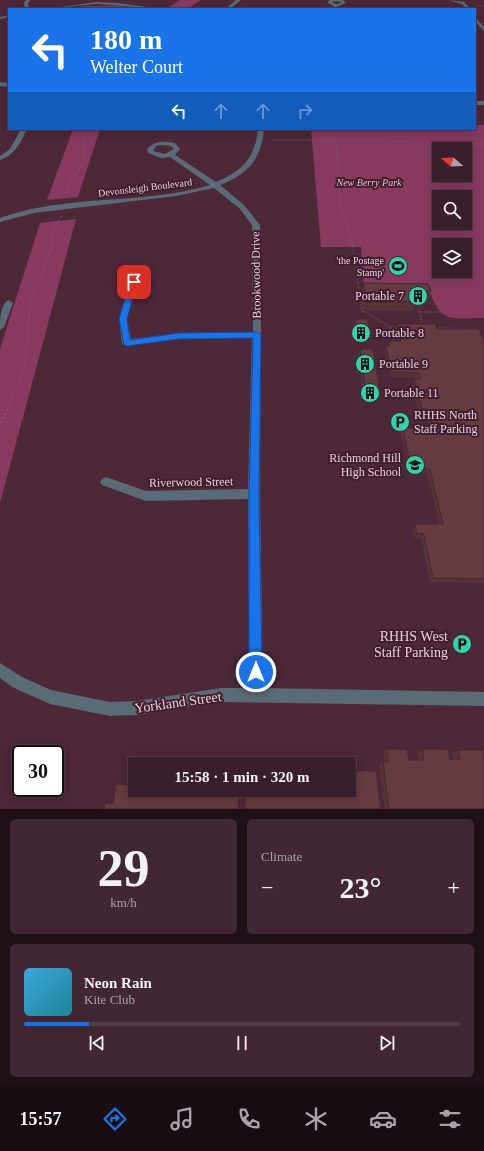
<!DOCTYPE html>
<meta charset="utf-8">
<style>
:root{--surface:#391e2b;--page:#402733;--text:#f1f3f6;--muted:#aba2a9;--line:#533c47;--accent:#1a73e8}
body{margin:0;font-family:"Times New Roman",serif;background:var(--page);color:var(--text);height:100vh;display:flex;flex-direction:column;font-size:15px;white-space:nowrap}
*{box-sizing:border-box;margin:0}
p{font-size:13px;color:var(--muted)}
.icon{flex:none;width:22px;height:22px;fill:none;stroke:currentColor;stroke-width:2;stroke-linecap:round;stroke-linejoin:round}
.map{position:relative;height:809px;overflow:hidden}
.panel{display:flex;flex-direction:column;gap:10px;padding:10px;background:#1f1018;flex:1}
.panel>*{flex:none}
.guide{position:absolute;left:8px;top:8px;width:468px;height:122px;border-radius:0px;box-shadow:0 2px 10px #0003,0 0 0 1px var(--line);background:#1a73e8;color:#fff;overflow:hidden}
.needle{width:26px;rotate:289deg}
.fabs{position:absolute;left:432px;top:142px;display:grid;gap:8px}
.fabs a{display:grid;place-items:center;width:40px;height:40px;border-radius:0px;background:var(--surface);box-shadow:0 2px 10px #0003,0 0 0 1px var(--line);font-size:20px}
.speed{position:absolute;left:12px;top:745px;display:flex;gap:8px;font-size:20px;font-weight:700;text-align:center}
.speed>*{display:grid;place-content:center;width:52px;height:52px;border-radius:50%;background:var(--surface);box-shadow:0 2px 10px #0003,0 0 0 1px var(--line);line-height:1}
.speed .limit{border:2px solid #111;border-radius:6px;background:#fff;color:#111}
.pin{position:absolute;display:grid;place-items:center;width:34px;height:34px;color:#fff;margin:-17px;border-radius:8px;box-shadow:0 2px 6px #0006}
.me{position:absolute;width:44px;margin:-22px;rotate:0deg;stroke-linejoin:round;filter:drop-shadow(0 0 3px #0008)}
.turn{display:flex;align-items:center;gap:14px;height:84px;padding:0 16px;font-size:18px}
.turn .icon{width:52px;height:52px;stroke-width:2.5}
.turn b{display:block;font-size:28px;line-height:34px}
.lanes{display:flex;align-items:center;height:38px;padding:0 16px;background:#0003;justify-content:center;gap:20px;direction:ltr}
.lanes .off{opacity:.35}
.big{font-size:30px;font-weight:700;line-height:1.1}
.panel .card{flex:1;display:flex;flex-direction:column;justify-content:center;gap:6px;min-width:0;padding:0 14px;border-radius:6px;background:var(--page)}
.panel .dial{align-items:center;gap:0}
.dial b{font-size:52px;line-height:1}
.song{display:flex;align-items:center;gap:12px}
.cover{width:48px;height:48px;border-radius:6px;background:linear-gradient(135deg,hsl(200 70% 55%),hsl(190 70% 35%))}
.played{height:4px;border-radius:2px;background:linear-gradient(90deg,var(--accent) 15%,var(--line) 15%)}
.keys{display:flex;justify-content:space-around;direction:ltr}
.heat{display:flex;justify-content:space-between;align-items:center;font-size:22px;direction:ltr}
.panel .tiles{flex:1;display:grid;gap:10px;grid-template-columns:1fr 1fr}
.card:last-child{grid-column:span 2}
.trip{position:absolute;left:128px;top:757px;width:228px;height:40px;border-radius:0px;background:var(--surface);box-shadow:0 2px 10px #0003,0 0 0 1px var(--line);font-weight:700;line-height:40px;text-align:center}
.dock{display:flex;height:64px;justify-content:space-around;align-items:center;background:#170c11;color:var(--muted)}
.dock .icon{width:28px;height:28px}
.dock .active{color:var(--accent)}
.dock b{font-size:18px;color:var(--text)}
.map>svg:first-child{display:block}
.green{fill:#873960;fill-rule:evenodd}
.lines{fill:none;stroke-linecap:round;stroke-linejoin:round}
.path-far3{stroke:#816170;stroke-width:1;stroke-dasharray:0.5 1.5;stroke-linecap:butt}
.path-far2{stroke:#816170;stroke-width:1.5;stroke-dasharray:0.5 1.5;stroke-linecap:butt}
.path-far1{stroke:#816170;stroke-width:2;stroke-dasharray:0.5 2;stroke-linecap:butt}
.path{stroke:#816170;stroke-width:3;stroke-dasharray:1 3.5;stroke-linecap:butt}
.minor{fill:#596b75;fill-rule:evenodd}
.wall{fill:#563338}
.building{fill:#643b41;stroke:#46292e}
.route{fill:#1a73e8;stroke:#114b97}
.labels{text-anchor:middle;stroke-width:4;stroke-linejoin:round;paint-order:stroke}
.far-park-label{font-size:10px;font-style:italic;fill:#f1bbd2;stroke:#411e2f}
.far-street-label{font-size:10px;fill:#e8d0da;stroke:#411e2f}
.far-poi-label{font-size:10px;fill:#e8d0da;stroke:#411e2f;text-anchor:end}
.street-label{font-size:12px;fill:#e8d0da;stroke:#411e2f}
.poi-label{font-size:12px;fill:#e8d0da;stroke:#411e2f;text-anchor:start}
.near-poi-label{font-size:14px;fill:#e8d0da;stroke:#411e2f;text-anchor:end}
.near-street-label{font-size:14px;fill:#e8d0da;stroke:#411e2f}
</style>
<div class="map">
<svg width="484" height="809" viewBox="0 0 484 809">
<rect width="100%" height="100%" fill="#4c2839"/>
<g class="green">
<path d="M 180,0 L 201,0 L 187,9 L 169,7 Z"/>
<path d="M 87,6 L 118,6 L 141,9 L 66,9 Z"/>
<path d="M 475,125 L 484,125 L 484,318 C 451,318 441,325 429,289 L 364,289 L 361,247 L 321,247 L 311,129 L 475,129 ZM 439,149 L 465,149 L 465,175 L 439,175 ZM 439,197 L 465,197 L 465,223 L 439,223 ZM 439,245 L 465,245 L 465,271 L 439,271 Z"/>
<path d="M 73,129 L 100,129 L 78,197 L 47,200 Z"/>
<path d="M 76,219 L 0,503 L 0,349 L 40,223 Z"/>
</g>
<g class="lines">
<g class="path-far3">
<path d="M 475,5 L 484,6"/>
<path d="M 177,8 L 191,0"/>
</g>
<g class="path-far2">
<path d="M 273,140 L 361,140 L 484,144"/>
<path d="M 327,140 L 336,144 L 337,158"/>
<path d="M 84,158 L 85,129"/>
</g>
<g class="path-far1">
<path d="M 337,157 L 340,204 L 352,243 L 362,310 L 390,327"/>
<path d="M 65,198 C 66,182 81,173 84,157"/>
<path d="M 363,301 L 363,312"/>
<path d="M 413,302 L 426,301 L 427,302 L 420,302 L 418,306"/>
<path d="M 417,302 L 423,327"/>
<path d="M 419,312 L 444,312"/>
<path d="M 434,328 L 475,329"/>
<path d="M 394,343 L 390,327 L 399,327"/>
<path d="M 8,409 L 25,365 L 30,302 L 53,244 L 52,233 L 62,215"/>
</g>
<path class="path" d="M 0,422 L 9,408"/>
<g class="minor">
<path d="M 26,0 L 30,0 L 28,3 L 29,9 L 25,9 L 24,3 Z"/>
<path d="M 236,0 L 241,0 L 230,9 L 225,9 Z"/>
<path d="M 330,0 L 343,0 L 346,3 L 337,7 L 373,9 L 334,9 L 333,8 L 335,7 L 327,2 ZM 335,1 L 341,2 L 341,3 L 336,4 L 332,2 Z"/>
<path d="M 448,0 L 464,2 L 471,9 L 467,9 L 462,4 Z"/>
<path d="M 96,2 L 118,3 L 161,9 L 96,4 L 47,9 Z"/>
<path d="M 9,15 L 9,17 L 0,19 L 0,17 Z"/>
<path d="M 475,17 L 484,27 L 484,31 L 475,21 Z"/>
<path d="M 0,82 L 9,83 L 9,87 L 0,86 Z"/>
<rect x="475" y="101" width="9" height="4"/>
<path d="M 21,129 L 27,129 C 21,142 15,155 0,160 L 0,156 L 10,149 Z"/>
<path d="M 258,129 L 264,129 C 261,160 248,174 220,185 L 244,205 L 260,225 L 261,335 L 260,494 L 263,688 L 484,692 L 484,706 L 221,702 L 137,715 L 110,716 L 50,704 L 12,687 L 0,678 L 0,663 L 22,677 L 51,690 L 110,702 L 137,701 L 221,688 L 249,688 L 248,499 L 146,501 L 102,485 L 100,482 L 102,479 L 106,477 L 146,491 L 248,489 L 252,338 L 179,339 L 127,346 L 122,343 L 119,319 L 130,282 L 134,279 L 138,282 L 127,319 L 131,339 L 179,333 L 253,332 L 252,225 L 239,208 L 214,188 L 176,196 L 34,213 L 0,222 L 0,218 C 66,194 143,205 210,185 L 170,157 L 161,158 L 148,153 L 147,150 C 154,140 163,141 175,143 L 180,149 L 175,155 L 216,182 C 243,171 255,158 258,129 ZM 160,145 L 171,146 L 174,149 L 165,154 L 153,151 L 156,146 Z"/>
<path d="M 9,300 L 13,303 L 4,327 L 0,330 C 0,321 0,303 9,300 Z"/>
</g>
</g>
<g class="wall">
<path d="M 363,283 L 431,291 L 428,300 L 415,299 L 416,302 L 413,311 L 365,310 L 362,292 Z"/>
<path d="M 355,319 L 370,331 L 368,339 L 355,339 L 353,327 Z"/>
<path d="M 397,324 L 437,329 L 484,341 L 484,583 L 430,582 L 421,539 L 414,538 L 413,529 L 415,524 L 439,524 L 427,473 L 412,473 L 410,465 L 407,465 L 401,433 L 403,428 L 429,428 L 425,414 L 419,414 L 412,385 L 414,379 L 417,379 L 417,378 L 390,377 L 385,352 L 389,341 L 398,341 L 396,329 Z"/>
<path d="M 360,349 L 375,362 L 380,392 L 378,400 L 364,400 L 358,357 Z"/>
<path d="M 387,749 L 409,760 L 419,760 L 417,751 L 423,749 L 450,760 L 453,760 L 452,752 L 458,750 L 484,809 L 385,809 L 379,764 L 384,762 L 383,751 Z"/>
</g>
<g class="building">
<path d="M 363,283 L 428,284 L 431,291 L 413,291 L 416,302 L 367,302 Z"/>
<path d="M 355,319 L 368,319 L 370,331 L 357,331 Z"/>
<path d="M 397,324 L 435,324 L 437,329 L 479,329 L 484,341 L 484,579 L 433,578 L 424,534 L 417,534 L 415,524 L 443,524 L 430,469 L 415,468 L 413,461 L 409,460 L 403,428 L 433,428 L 428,409 L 422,409 L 414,379 L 421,379 L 419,373 L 392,372 L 386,346 L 390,346 L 389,341 L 401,341 Z"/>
<path d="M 360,349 L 373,349 L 375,362 L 362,362 Z"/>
<path d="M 362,363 L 375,363 L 380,392 L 366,392 Z"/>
<path d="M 387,749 L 407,749 L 409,760 L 424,760 L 423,749 L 448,749 L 450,760 L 460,759 L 458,750 L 483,750 L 484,756 L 484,809 L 389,809 L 383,762 L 388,762 Z"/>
<path d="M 349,771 L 376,771 L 381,809 L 245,809 L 245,790 L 349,790 Z"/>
<path d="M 116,784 L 135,785 L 135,790 L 205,790 L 239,792 L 238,809 L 104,809 L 105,803 L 113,803 Z"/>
</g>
<path class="route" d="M 134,279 L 137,282 L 127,319 L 130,340 L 179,333 L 257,332 L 261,335 L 259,494 L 262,672 L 260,677 L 256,678 L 251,677 L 249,672 L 249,494 L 253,338 L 179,339 L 127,346 L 124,345 L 119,319 L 130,282 Z"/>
<defs>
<g id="stadium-disc" transform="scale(1)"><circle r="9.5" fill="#2cd5ab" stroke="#411e2f"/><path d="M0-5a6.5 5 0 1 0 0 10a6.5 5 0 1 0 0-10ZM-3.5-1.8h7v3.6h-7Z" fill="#111"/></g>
<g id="building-disc" transform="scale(1)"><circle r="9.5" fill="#2cd5ab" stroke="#411e2f"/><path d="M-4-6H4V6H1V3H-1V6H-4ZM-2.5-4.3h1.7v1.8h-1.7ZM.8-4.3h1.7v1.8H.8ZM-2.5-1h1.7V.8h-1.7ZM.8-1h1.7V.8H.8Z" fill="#111"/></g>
<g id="parking-disc" transform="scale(1)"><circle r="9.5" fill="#2cd5ab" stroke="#411e2f"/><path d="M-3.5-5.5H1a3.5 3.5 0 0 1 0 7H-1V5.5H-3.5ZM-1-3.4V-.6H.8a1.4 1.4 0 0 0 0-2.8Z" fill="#111"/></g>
<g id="school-disc" transform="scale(1)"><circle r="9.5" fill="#2cd5ab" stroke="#411e2f"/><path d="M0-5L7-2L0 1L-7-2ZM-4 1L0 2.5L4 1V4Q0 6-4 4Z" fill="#111"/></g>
</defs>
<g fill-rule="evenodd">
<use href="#stadium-disc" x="398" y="266"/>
<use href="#building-disc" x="418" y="296"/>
<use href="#building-disc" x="361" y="333"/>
<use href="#building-disc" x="365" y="364"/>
<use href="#building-disc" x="370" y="393"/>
<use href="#parking-disc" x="400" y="422"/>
<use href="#school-disc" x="415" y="465"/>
<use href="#parking-disc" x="462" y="644"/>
</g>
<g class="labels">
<g class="far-park-label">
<text x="369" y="186">New Berry Park</text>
</g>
<g class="far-street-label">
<text transform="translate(145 187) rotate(-7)" y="4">Devonsleigh Boulevard</text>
</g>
<g class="far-poi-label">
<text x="384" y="264">'the Postage<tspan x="384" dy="12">Stamp'</tspan></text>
</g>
<g class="street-label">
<text transform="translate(256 275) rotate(-91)" y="4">Brookwood Drive</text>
<text transform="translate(191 482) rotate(-1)" y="4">Riverwood Street</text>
</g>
<g class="poi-label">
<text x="404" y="300" text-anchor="end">Portable 7</text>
<text x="375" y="337">Portable 8</text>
<text x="379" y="368">Portable 9</text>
<text x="384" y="397">Portable 11</text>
<text x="414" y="419">RHHS North<tspan x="414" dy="14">Staff Parking</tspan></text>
<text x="401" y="462" text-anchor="end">Richmond Hill<tspan x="401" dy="14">High School</tspan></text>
</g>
<g class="near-poi-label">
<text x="448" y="641">RHHS West<tspan x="448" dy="16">Staff Parking</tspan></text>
</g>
<g class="near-street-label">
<text transform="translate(178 702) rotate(-8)" y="5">Yorkland Street</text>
</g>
</g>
</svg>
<div class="fabs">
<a><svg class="needle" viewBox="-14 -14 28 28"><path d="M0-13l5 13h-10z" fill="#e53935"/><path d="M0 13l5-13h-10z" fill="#aba2a9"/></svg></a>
<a><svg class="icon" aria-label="search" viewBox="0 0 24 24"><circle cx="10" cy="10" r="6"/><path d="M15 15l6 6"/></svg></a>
<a><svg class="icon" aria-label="layers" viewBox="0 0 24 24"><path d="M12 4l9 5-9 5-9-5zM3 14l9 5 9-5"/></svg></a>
</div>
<div class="speed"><div class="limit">30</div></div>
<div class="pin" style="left:134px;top:282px;background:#d93025"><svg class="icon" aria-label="arrive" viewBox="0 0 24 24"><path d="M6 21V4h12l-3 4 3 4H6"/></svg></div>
<svg class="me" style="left:256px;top:672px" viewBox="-20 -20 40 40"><circle r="17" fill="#1a73e8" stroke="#fff" stroke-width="3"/><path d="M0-11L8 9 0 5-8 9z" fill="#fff"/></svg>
<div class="trip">15:58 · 1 min · 320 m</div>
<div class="guide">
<div class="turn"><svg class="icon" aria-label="left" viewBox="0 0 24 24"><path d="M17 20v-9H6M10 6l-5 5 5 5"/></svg><div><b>180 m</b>Welter Court</div></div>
<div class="lanes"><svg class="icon" aria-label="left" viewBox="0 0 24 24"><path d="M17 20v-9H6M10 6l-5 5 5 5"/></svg><svg class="icon off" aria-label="ahead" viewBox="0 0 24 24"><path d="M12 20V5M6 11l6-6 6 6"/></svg><svg class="icon off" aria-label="ahead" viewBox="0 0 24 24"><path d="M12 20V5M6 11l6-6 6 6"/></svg><svg class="icon off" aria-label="right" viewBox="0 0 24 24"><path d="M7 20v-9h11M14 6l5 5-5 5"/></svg></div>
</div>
</div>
<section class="panel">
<div class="tiles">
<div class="card dial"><b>29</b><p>km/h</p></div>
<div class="card"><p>Climate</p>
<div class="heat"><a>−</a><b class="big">23°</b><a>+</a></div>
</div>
<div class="card">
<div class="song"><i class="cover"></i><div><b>Neon Rain</b><p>Kite Club</p></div></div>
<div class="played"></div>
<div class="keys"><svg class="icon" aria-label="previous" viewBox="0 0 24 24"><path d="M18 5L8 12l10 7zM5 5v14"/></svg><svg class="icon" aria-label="pause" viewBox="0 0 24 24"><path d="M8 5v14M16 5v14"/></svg><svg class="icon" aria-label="next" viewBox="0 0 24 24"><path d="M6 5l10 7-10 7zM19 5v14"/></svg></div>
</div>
</div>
</section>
<nav class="dock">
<b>15:57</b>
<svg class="icon active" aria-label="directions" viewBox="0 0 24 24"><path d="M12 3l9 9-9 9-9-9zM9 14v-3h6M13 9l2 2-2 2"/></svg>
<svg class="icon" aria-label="music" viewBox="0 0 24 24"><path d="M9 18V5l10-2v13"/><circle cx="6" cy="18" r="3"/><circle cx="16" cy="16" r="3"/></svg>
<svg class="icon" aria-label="phone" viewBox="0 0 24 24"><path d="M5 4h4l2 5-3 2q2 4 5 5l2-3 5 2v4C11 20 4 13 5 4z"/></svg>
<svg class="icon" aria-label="climate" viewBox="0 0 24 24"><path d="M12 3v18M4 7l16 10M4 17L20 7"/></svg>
<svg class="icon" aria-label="car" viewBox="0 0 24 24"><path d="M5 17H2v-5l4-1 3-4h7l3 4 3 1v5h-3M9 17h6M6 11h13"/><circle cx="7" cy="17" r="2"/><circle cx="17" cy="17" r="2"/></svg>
<svg class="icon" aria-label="filters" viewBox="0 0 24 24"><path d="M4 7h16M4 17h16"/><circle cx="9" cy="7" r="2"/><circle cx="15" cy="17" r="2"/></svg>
</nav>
